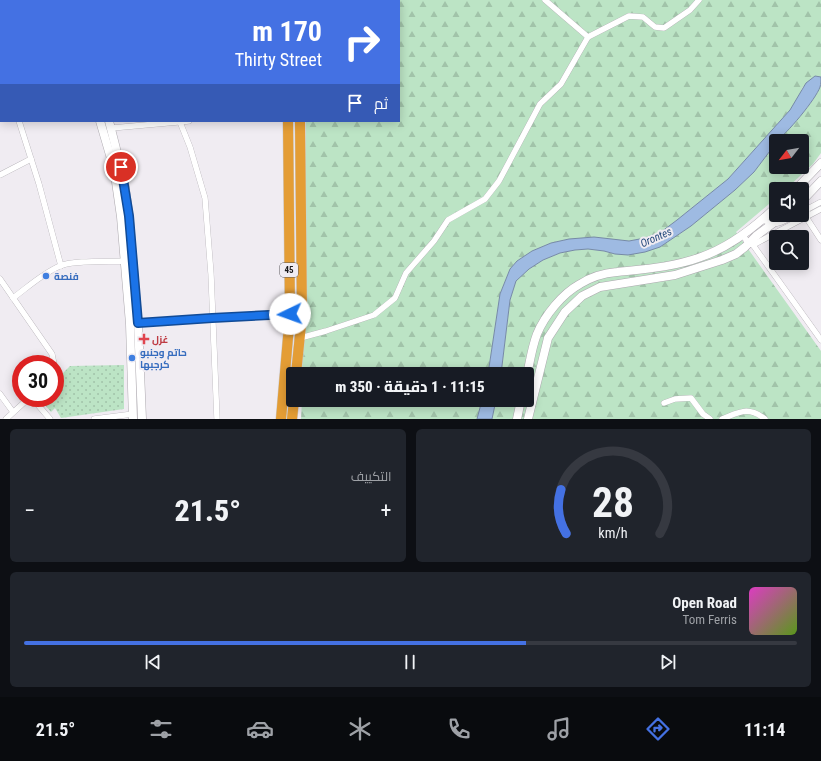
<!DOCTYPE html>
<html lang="ar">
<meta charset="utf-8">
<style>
:root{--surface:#171b24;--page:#20242c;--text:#f1f3f6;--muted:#9ea1a6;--line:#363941;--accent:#4471e3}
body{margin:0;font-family:"Roboto Condensed",Cairo,sans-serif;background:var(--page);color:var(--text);direction:rtl;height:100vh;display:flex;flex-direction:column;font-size:15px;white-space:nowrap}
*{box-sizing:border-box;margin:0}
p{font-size:13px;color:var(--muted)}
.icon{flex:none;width:22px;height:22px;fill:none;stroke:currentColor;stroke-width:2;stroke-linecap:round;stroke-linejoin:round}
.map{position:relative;height:419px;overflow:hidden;direction:ltr}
.side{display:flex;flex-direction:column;gap:10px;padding:10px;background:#0d0f14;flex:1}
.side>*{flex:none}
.top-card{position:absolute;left:0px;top:0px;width:400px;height:122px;box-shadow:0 2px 10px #0003;direction:rtl;background:#4471e3;color:#fff;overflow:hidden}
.needle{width:26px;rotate:239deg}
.controls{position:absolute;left:769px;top:134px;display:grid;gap:8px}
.controls a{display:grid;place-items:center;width:40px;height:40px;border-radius:4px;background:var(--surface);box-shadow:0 2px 10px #0003;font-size:20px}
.speed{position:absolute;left:12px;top:355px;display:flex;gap:8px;font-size:20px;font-weight:700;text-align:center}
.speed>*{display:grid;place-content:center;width:52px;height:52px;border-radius:50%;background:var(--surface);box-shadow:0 2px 10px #0003;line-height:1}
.speed .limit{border:6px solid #d22;background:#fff;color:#111}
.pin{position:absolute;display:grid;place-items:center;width:34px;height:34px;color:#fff;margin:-17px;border:2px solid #fff;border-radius:50%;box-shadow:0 1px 4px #0007}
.me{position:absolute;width:44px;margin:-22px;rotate:267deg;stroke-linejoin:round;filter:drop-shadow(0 0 3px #0008)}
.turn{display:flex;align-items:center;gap:14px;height:84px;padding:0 12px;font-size:18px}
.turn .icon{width:52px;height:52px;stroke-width:2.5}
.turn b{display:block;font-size:28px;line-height:34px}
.then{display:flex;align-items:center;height:38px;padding:0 12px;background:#0003;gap:8px;font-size:15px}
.big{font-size:30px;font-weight:800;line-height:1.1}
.side .card{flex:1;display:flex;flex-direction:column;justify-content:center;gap:6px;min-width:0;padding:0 14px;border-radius:6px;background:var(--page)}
.side .dial{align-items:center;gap:0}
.dial svg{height:104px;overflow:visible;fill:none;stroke:var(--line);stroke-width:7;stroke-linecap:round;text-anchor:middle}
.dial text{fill:var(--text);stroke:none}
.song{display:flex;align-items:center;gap:12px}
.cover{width:48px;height:48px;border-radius:6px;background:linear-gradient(135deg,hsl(310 70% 55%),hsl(90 70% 35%))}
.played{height:4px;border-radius:2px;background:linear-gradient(90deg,var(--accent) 65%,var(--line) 65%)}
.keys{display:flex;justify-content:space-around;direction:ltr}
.heat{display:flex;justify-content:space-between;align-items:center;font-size:22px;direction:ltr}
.side .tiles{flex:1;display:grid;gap:10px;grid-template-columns:1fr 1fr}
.card:last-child{grid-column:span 2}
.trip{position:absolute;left:286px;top:367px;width:248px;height:40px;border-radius:4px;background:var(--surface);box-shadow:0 2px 10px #0003;font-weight:800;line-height:40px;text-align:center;direction:rtl}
.tab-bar{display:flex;height:64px;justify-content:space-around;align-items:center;background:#090b0e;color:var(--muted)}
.tab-bar .icon{width:28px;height:28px}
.tab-bar .selected{color:var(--accent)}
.tab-bar b{font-size:18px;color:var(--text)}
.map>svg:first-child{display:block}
.grass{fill:url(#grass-dots)}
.forest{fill:url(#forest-firs)}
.water{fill:#9ebae2;stroke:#768aa6}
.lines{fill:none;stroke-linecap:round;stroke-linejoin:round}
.street-casing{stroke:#aca8ae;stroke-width:6}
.secondary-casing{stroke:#aca8ae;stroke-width:9}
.highway-casing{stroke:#cdcccd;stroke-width:11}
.street{stroke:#fff;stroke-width:5.5}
.secondary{stroke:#fff;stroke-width:8}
.highway{stroke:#e49d35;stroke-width:10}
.route-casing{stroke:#114b97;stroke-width:10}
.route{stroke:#1a73e8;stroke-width:7}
.shop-dot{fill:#3f7fe0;stroke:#f0ecf2;stroke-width:1.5}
.health-dot{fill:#e0444e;stroke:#f0ecf2;stroke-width:1.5}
.labels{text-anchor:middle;stroke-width:4;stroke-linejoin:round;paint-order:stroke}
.shield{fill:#f0ecf2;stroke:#5a585c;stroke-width:1}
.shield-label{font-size:9px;font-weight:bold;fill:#1a191b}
.shop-label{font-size:10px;font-weight:bold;fill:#366cbe;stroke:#f0ecf2;text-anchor:start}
.health-label{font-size:10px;font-weight:bold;fill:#be3a42;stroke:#f0ecf2;text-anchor:start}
.water-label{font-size:11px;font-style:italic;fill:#264a7c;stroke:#f0ecf2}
</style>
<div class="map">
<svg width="821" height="419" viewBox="0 0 821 419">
<defs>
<pattern id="grass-dots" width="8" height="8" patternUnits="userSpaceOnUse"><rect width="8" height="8" fill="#bce4c5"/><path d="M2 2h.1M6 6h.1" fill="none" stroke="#a1c3a9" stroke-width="1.8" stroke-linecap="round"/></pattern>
<pattern id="forest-firs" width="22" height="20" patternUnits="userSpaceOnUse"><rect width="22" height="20" fill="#bce4c5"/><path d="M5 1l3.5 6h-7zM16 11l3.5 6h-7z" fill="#a1c3a9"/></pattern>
</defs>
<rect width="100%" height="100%" fill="#f0ecf2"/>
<path class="grass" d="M 124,365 L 124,409 L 61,418 L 55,408 L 51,412 L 39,398 L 55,398 L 55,381 L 70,366 Z"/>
<g class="forest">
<path d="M 308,0 L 821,0 L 821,77 L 815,76 L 802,88 L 800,95 L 790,110 L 728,179 L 677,220 L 661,232 L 645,238 L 629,241 L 569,239 L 551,243 L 532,251 L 517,261 L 510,269 L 500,294 L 488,374 L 302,374 L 306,121 L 399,121 L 399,1 Z"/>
<path d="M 821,85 L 821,153 L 813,164 L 786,189 L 776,189 L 776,198 L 736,232 L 821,351 L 821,419 L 492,419 L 496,400 L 527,400 L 527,374 L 501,374 L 510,300 L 516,281 L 529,269 L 543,260 L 560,253 L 575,250 L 588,249 L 604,251 L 615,254 L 660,247 L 691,226 L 735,190 L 754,172 L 776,143 L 776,167 L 802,167 L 802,141 L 777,141 C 793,124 812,106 821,85 Z"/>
<path d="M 302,400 L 482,400 L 477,419 L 301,419 Z"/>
</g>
<g class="water">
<path d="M 815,76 L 821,77 C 821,80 821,84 820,87 C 816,99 786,135 776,141 L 776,143 L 754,172 L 735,190 L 691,226 L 660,247 L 645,252 L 628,255 L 615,254 L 604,251 L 588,249 L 575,250 L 560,253 L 543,260 L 529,269 L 516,281 L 510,300 L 501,374 L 488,374 L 500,294 L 510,269 L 517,261 L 532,251 L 551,243 L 569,239 L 594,237 L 629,241 L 645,238 L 661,232 L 677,220 L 728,179 L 790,110 L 806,83 Z"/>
<path d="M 482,400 L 496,400 L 492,419 L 477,419 Z"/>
</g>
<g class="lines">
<g class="street-casing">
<g id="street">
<path d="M 545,0 L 588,37 L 629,16 L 643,17 L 655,27 L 664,28 L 690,10 L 699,0"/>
<path d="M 0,77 L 1,79"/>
<path d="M 19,121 L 39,184 L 61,266"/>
<path d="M 180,122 L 190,147 L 205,198 L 211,274 L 217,419"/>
<path d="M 112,128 L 189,121"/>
<path d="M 0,175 L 31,159"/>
<path d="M 802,212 L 821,202"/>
<path d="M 806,217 L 821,240"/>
<path d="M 763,220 C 778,227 781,222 795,215"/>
<path d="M 743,235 L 748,243 L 753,245 L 821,209"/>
<path d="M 753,245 L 821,340"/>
<path d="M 0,279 L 52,354 L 54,364"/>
<path d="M 13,298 C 28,287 43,273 60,266 C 74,260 109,262 125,261"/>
<path d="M 138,323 L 212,318 L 290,314"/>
<path d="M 300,338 L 326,331 L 374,315 L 395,298 L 406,273 L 434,241 L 448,220 L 485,199 L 499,181 L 540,104 L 561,84 L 588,37"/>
<path d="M 0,394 L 13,412"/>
<path d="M 32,398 L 50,419"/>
<path d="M 664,403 L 675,399 L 691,398 L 703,414 L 710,419"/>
<path d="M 6,419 L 29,398"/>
<path d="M 94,419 L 133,414"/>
<path d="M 722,419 C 740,412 748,406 765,419"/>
</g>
</g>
<g class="secondary-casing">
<g id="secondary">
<path d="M 43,0 L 44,1"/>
<path d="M 54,0 L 55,1"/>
<path d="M 100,121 L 110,155 L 116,182 L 121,217 L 130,324 L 133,419"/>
<path d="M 109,121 L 124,180 L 129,216 L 138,323 L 142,419"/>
<path d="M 796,189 L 821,163"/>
<path d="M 802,201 L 821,181"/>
<path d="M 802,203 L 806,210"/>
<path d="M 527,375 C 530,361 532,347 537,334 C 545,315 562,294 580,284 C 591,277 605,273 617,272 C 645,269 674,267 701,257 C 730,247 754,228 776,207"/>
<path d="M 517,419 L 521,400"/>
<path d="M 528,419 L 548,338 L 565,312 L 582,296 L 600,287 L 675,275 L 722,260 L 736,254 L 745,247 L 756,236 L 784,215"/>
</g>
</g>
<g class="highway-casing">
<g id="highway">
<path d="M 299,0 L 299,1"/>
<path d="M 287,1 L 287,0"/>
<path d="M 296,374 L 302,315 L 300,121"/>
<path d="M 281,419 L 290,314 L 288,121"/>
<path d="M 292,419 L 294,400"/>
</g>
</g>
<use href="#street" class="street"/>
<use href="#secondary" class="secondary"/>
<use href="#highway" class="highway"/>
</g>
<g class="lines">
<g class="route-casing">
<path id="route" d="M 121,167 L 129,216 L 138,323 L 212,318 L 290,314"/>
</g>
<use href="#route" class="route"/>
</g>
<g class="shop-dot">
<circle cx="46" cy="276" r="4"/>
<circle cx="132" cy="358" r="4"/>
</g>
<path class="health-dot" d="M142 333h4v4h4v4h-4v4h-4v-4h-4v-4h4z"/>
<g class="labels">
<rect class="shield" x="280" y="263" width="18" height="14" rx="3"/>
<g class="shield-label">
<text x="289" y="273">45</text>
</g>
<g class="shop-label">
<text x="54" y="280">فنصة</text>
<text x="140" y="356">حاتم وجنبو<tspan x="140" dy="12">كرجبها</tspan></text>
</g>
<g class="health-label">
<text x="152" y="343">غزل</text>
</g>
<g class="water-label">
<text transform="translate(656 237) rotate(-24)" y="4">Orontes</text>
</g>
</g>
</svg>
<div class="controls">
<a><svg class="needle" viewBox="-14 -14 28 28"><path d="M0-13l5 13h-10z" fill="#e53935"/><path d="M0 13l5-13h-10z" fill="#9ea1a6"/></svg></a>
<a><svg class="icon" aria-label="sound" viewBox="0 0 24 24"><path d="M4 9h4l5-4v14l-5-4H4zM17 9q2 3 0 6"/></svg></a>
<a><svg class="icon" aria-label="search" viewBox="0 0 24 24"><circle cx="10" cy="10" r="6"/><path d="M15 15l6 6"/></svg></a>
</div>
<div class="speed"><div class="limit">30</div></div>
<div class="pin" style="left:121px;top:167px;background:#d93025"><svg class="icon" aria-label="arrive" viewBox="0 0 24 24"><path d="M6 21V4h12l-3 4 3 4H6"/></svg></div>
<svg class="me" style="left:290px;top:314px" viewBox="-20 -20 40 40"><circle r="19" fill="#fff"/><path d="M0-13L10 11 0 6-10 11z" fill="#1a73e8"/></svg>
<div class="trip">11:15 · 1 دقيقة · 350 m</div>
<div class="top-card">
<div class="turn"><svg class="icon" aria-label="right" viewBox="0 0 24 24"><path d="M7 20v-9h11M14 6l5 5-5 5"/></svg><div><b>170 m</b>Thirty Street</div></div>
<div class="then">ثم<svg class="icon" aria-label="arrive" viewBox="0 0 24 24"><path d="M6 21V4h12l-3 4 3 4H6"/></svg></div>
</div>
</div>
<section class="side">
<div class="tiles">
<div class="card dial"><svg viewBox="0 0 100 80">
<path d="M14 69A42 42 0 1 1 86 69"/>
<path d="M14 69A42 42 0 0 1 10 35" stroke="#4471e3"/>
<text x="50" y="56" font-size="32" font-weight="700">28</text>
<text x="50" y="72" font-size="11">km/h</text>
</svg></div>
<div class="card"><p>التكييف</p>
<div class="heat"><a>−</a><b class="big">21.5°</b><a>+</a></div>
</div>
<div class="card">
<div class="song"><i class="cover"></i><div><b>Open Road</b><p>Tom Ferris</p></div></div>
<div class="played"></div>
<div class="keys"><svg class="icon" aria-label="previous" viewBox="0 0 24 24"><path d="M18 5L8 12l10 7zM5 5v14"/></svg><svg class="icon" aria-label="pause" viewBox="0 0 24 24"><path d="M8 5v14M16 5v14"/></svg><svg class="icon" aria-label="next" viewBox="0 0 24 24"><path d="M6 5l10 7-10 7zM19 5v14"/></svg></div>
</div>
</div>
</section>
<nav class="tab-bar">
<b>11:14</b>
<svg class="icon selected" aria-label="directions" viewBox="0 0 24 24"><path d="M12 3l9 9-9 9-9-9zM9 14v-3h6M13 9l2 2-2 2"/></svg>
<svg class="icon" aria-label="music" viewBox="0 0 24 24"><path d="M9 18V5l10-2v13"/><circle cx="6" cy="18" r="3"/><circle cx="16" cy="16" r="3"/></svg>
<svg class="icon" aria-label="phone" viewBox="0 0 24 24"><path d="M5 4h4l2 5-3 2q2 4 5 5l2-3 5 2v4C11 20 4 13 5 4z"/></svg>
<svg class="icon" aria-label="climate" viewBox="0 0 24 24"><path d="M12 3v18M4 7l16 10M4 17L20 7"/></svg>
<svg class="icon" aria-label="car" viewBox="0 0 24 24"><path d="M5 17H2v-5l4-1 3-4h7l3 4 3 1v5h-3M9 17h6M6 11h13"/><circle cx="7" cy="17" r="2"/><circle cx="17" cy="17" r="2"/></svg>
<svg class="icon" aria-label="filters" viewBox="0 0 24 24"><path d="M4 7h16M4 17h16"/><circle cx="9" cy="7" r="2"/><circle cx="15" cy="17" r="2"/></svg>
<b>21.5°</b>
</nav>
